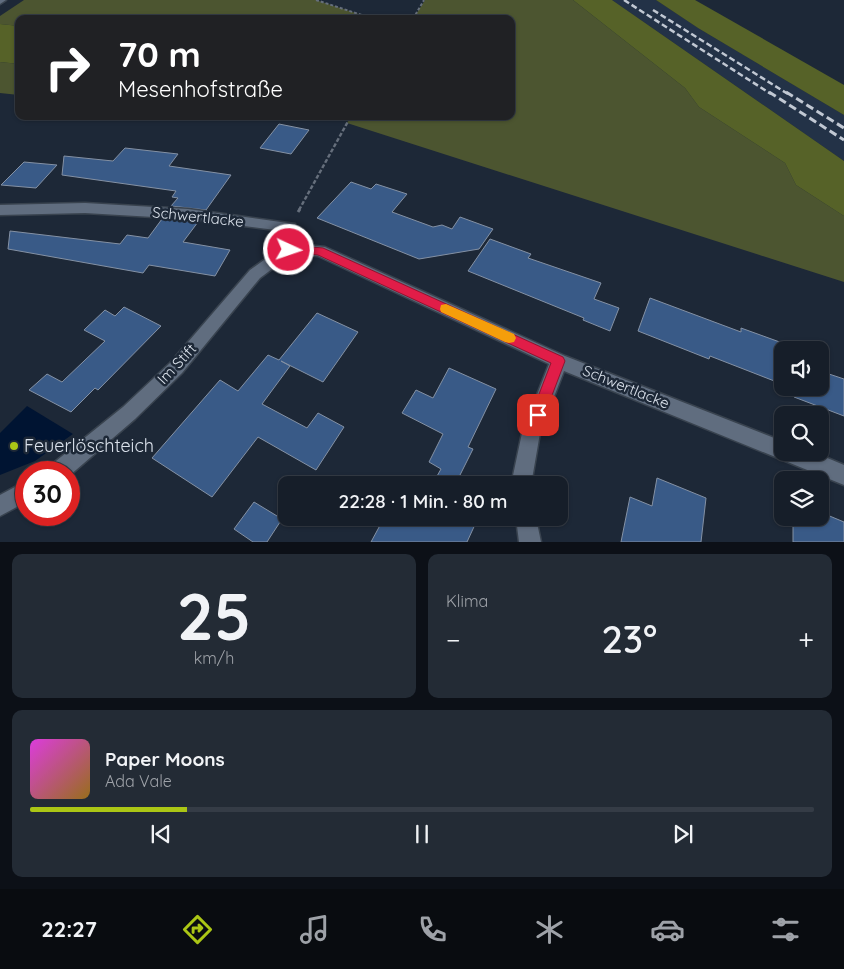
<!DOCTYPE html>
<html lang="de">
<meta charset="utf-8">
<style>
:root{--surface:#161e29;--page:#232b35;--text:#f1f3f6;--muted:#9ea2a8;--line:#353c46;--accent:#abc615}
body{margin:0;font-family:Quicksand,sans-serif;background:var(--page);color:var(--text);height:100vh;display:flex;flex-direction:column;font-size:19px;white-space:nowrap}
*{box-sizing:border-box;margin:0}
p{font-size:16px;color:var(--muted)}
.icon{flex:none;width:28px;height:28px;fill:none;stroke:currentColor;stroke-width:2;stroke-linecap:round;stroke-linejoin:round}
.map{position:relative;height:542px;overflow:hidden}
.drawer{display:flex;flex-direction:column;gap:12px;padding:12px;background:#0c1017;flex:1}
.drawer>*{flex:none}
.guide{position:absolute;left:15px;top:15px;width:500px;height:105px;border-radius:10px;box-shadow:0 1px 4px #0004,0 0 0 1px var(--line);background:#202124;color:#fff;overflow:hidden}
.controls{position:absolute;left:774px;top:341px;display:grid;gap:10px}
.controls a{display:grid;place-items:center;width:55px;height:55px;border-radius:10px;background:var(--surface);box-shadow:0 1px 4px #0004,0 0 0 1px var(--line);font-size:25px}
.speed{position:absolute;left:15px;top:461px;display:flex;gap:10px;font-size:25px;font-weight:700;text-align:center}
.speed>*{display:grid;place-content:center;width:65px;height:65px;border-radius:50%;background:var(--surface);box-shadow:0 1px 4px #0004,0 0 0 1px var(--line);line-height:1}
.speed .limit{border:8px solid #d22;background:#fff;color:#111}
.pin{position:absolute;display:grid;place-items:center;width:42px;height:42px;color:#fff;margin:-21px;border-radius:10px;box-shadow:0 2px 8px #0006}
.me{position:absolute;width:55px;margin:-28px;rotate:93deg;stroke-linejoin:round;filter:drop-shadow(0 0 4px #0008)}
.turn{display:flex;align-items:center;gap:18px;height:105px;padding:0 20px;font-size:22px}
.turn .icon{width:65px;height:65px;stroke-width:2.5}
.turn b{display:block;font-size:35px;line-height:42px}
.big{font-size:38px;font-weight:600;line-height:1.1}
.drawer .widget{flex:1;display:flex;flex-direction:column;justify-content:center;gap:8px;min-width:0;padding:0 18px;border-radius:10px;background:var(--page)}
.drawer .dial{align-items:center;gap:0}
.dial b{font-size:65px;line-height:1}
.song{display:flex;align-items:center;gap:15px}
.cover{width:60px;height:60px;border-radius:8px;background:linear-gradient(135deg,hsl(300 70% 55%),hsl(40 70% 35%))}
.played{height:5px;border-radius:2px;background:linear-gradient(90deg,var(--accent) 20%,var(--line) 20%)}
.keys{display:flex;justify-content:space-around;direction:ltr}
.heat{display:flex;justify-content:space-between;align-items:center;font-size:28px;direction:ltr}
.drawer .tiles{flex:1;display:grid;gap:12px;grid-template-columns:1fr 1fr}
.widget:last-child{grid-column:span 2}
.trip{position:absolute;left:278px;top:476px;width:290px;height:50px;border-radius:10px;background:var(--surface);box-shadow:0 1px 4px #0004,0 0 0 1px var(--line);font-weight:600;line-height:50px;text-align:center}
.tab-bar{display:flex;height:80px;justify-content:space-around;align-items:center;background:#090c10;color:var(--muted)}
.tab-bar .icon{width:35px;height:35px}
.tab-bar .on{color:var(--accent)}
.tab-bar b{font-size:22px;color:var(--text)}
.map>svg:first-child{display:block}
.built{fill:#233247}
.green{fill:#4c5530}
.forest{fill:#566228}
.water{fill:#001432}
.building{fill:#395a87;stroke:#8491a4}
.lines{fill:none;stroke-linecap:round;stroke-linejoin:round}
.minor-casing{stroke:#39434f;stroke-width:3}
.path-far2{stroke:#666f7c;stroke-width:2;stroke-dasharray:3 2;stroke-linecap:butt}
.path-far1{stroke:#666f7c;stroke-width:2.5;stroke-dasharray:4 2;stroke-linecap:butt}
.path{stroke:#666f7c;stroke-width:3;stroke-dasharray:5 2.5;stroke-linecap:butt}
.minor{fill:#606d7f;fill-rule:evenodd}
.rail-far1{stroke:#c1c8d3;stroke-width:2.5;stroke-dasharray:6 3;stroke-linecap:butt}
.rail{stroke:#c1c8d3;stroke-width:3;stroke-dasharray:8 4;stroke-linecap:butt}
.route{fill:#e11d48;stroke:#92132f}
.slow{fill:#f59e0b}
.poi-dot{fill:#abc615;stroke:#1d2837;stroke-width:2}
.labels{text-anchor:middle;stroke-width:5;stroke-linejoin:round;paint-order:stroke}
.street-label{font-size:15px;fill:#d9e0ea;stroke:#1d2837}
.near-poi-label{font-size:18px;fill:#d9e0ea;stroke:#1d2837;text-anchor:start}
</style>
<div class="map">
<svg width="844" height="542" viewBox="0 0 844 542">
<rect width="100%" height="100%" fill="#1d2837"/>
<path class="built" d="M 612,0 L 656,0 L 698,28 L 844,115 L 844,161 Z"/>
<g class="green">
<path d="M 24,0 L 316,0 L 374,19 L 19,19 L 19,26 L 0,24 L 0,16 Z"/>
<path d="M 425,0 L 573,0 L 685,88 L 699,107 L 785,163 L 796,185 L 844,216 L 844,282 L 347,123 L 351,116 L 511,116 L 511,19 L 413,19 Z"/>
<path d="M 0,62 L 19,64 L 19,95 L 0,93 Z"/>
</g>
<g class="forest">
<path d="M 573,0 L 612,0 L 844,161 L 844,216 L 796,185 L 785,163 L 699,107 L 685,88 Z"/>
<path d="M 656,0 L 695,0 L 844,85 L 844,115 L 698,28 Z"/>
<path d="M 0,24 L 19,26 L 19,64 L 0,62 Z"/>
</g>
<path class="water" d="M 27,406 L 73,434 L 35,461 L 0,475 L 0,433 Z"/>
<g class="building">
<path d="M 279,124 L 309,130 L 291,154 L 260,148 Z"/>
<path d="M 125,148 L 178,154 L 169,166 L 231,175 L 206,210 L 171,206 L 178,198 L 172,197 L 176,191 L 62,175 L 64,156 L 113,161 Z"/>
<path d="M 24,162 L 57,165 L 36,188 L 1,185 Z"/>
<path d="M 351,182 L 371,189 L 376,184 L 407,194 L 392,212 L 433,227 L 442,225 L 452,229 L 460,217 L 493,229 L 479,249 L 419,259 L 317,218 Z"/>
<path d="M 162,219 L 198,222 L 183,242 L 230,250 L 215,276 L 149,265 L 143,273 L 8,249 L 10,231 L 120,244 L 127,235 L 148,238 Z"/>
<path d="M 490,239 L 531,254 L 528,258 L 601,283 L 594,299 L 619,308 L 610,331 L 583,320 L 584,318 L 468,271 Z"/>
<path d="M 650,298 L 741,332 L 741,328 L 799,349 L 782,350 L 782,384 L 710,356 L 709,359 L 638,331 Z"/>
<path d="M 124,307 L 161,326 L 98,390 L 95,388 L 71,412 L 29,390 L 47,374 L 62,382 L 105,341 L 84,330 L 105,310 L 115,316 Z"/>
<path d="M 317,313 L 358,332 L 323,382 L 281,361 L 290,366 L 262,404 L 307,428 L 318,413 L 344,427 L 316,470 L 258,437 L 212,497 L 152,458 L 220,380 L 238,391 L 268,355 L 279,360 Z"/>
<path d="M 449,368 L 496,389 L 468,447 L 473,449 L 459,477 L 472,485 L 432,485 L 441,469 L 429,462 L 443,434 L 402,413 L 416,390 L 433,398 Z"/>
<path d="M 820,371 L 844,379 L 844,416 L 794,397 L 795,389 L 792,388 L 820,388 Z"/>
<path d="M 657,478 L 706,498 L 701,542 L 621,542 L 630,497 L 652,506 Z"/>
<path d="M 254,502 L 282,519 L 267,542 L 253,542 L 234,529 Z"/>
<path d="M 820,512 L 844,522 L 844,542 L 793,542 L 793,518 L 820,518 Z"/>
<path d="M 384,518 L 478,518 L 467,542 L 371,542 Z"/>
</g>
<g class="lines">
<g class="minor-casing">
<g id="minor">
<path d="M 0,0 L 6,0 L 0,4 Z"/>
<path d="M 85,203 L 188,209 L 295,224 L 297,227 L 296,244 L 325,247 L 565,356 L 782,441 L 782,452 L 813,452 L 844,465 L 844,485 L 564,371 L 540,433 L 531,485 L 511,485 L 522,433 L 549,364 L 318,256 L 292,254 L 260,278 L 182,373 L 135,419 L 69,476 L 69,472 L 48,472 L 51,465 L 123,407 L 170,363 L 250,270 L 282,247 L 283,231 L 188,219 L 85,213 L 0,215 L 0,205 Z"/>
<path d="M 26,481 L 26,502 L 0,516 L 0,495 Z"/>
<path d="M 516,518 L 536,518 L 541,542 L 519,542 Z"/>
</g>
</g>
<g class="path-far2">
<path d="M 316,0 L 374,19"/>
<path d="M 413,19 L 424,0"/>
</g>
<path class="path-far1" d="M 299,210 L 351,116"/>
<path class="path" d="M 298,212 L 300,209"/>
<use href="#minor" class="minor"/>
<g class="rail-far1">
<path d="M 624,0 L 771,94"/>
<path d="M 653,10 L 788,94"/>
</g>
<g class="rail">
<path d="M 769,92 L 844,140"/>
<path d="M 786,92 L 844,128"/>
</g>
</g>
<path class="route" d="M 289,245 L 323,248 L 563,357 L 565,361 L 543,419 L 538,421 L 533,419 L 531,415 L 551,363 L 318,255 L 285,252 L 284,250 L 285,247 Z"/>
<path class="slow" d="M 446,304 L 514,334 L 516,338 L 514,342 L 509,343 L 505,342 L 441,312 L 440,309 L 441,305 Z"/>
<circle class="poi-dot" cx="14" cy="446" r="5"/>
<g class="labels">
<g class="street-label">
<text transform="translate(198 217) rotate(6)" y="5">Schwertlacke</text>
<text transform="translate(177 364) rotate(-47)" y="5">Im Stift</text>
<text transform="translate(626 387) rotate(22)" y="5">Schwertlacke</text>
</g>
<g class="near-poi-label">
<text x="24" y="452">Feuerlöschteich</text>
</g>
</g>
</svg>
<div class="controls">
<a><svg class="icon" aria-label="sound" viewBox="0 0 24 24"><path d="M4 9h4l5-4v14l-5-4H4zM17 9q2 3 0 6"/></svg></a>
<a><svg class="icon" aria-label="search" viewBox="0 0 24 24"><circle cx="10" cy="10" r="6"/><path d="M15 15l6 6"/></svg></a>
<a><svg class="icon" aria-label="layers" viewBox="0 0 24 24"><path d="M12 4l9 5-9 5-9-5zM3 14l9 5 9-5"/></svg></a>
</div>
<div class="speed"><div class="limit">30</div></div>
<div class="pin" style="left:538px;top:415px;background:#d93025"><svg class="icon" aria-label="arrive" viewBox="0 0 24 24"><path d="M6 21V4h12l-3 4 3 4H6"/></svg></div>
<svg class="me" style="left:289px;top:250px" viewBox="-20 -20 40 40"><circle r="17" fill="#e11d48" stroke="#fff" stroke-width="3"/><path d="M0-11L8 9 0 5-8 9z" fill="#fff"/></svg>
<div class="trip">22:28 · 1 Min. · 80 m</div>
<div class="guide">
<div class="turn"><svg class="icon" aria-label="right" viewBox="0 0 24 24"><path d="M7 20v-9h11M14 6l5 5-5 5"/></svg><div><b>70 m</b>Mesenhofstraße</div></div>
</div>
</div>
<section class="drawer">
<div class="tiles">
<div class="widget dial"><b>25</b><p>km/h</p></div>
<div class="widget"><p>Klima</p>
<div class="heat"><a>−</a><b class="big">23°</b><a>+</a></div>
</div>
<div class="widget">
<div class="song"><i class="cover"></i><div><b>Paper Moons</b><p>Ada Vale</p></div></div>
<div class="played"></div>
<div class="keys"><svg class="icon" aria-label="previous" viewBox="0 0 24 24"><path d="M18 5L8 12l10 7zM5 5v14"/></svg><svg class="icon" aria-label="pause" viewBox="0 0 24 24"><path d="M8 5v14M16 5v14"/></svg><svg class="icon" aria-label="next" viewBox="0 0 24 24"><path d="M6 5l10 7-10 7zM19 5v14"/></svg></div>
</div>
</div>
</section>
<nav class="tab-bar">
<b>22:27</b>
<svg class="icon on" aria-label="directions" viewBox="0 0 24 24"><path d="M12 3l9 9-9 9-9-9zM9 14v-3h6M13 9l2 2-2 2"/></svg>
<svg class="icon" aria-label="music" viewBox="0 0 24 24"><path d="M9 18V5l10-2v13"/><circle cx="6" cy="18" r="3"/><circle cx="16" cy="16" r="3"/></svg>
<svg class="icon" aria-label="phone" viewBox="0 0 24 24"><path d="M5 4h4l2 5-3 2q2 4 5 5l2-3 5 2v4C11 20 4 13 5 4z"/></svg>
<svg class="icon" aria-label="climate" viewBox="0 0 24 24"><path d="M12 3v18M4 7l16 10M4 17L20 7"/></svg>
<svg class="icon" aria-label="car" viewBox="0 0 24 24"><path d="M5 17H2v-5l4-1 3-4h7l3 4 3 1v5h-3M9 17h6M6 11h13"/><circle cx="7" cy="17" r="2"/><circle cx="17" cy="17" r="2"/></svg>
<svg class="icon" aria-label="filters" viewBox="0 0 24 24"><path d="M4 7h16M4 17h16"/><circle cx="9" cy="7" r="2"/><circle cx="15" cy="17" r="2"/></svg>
</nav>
